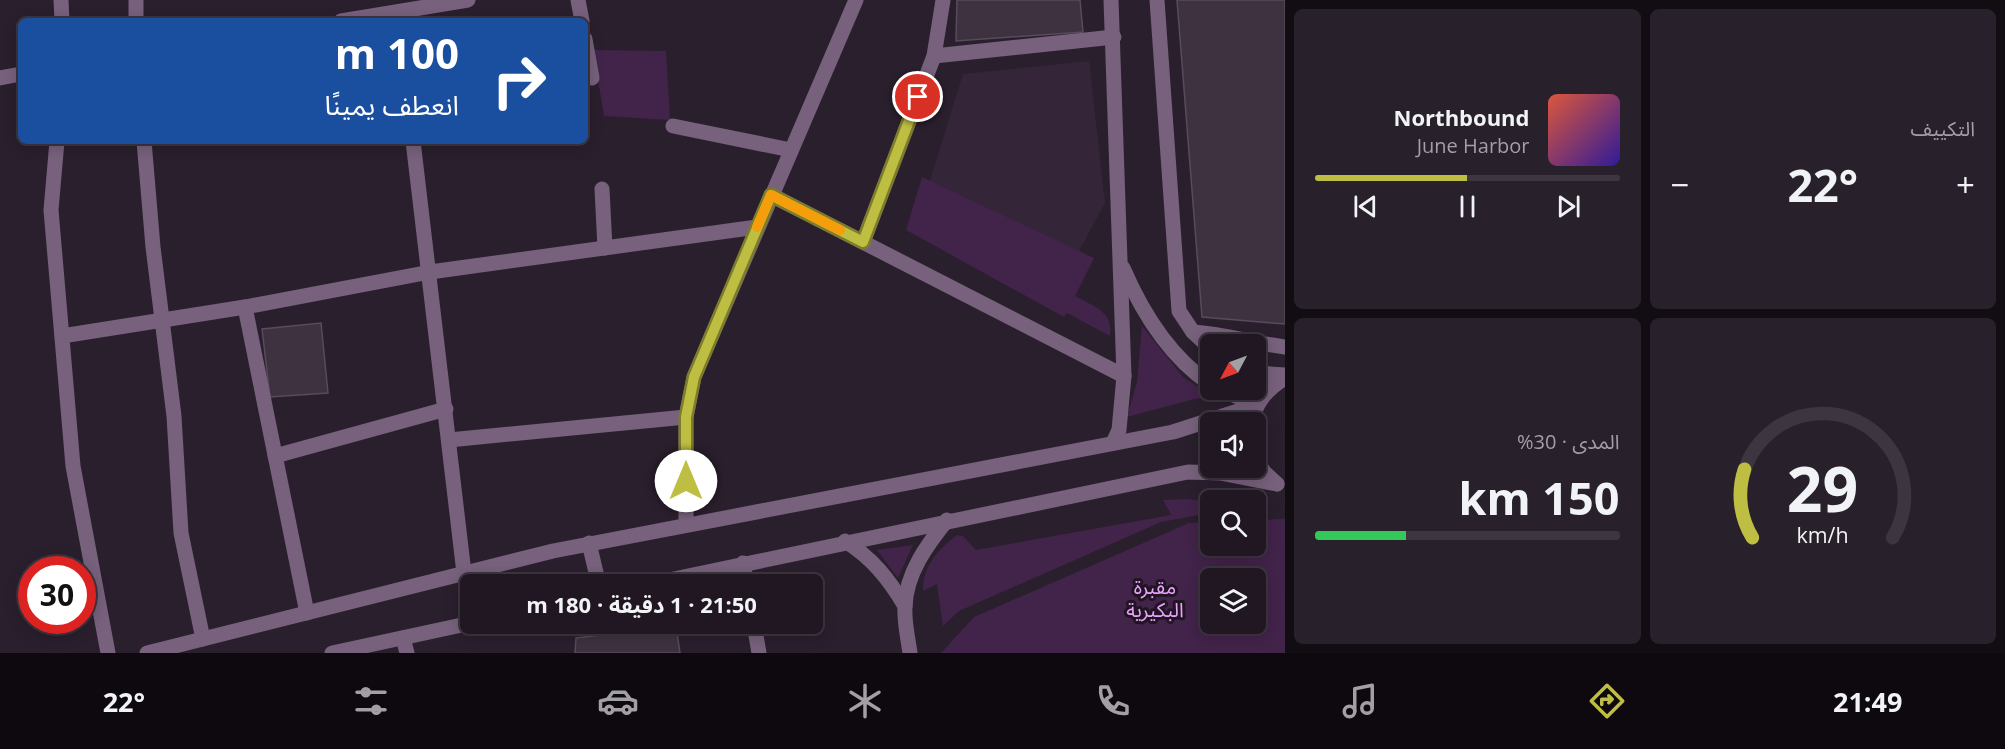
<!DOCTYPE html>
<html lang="ar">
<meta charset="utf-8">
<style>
:root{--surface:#201722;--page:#28202a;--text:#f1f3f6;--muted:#a29fa5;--line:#3d3640;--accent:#bebf42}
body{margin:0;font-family:"Open Sans","Noto Sans Arabic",sans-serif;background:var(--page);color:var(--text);direction:rtl;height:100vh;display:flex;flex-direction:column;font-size:22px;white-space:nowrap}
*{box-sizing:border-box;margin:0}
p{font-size:20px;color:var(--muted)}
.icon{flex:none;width:33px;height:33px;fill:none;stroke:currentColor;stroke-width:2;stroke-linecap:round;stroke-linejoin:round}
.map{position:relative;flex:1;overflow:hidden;direction:ltr}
.side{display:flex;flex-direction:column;gap:9px;padding:9px;background:#120d13;width:720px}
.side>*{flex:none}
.banner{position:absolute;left:18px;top:18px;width:570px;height:126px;border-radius:9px;box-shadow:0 3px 15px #0003,0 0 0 2px var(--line);direction:rtl;background:#1a4fa0;color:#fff;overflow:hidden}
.needle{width:39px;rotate:229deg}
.controls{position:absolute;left:1200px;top:334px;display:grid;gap:12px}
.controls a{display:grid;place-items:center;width:66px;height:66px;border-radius:9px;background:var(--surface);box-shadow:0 3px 15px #0003,0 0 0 2px var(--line);font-size:30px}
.speed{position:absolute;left:18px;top:556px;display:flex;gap:12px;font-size:30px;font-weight:700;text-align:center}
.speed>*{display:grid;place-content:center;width:78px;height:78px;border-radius:50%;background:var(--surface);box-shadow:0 3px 15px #0003,0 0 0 2px var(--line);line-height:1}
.speed .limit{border:9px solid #d22;background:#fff;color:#111}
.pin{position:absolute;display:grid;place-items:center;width:51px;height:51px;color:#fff;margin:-26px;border:3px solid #fff;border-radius:50%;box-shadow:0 2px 6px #0007}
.me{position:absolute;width:66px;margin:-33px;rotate:0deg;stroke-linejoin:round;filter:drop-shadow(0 0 4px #0008)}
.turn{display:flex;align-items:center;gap:21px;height:126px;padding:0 30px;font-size:27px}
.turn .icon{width:78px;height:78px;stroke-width:2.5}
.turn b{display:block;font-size:42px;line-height:51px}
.big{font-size:45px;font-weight:700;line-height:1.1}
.side .tile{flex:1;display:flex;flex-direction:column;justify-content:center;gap:9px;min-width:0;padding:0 21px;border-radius:9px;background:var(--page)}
.side .dial{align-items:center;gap:0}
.dial svg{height:156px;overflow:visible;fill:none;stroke:var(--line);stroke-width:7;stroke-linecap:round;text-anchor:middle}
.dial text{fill:var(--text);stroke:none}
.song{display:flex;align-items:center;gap:18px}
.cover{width:72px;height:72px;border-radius:9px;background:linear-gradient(135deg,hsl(10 70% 55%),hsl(250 70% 35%))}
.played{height:6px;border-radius:3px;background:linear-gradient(90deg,var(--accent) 50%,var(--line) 50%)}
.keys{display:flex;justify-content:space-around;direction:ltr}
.heat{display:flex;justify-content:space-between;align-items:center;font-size:33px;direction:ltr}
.charge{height:9px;border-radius:4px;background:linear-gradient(90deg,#34c759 30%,var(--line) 0)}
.side .tiles{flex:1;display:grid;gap:9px;grid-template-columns:repeat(2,1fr)}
.trip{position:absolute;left:460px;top:574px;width:363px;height:60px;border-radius:9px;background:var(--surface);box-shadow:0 3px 15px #0003,0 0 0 2px var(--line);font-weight:700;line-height:60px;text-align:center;direction:rtl}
.menu{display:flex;height:96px;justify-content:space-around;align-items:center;background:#0d090e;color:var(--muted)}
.menu .icon{width:42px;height:42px}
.menu .active{color:var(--accent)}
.menu b{font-size:27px;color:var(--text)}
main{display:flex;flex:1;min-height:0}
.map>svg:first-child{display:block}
.built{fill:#352539}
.green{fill:#42234a;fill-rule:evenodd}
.building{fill:#3e3241;stroke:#584b5b;stroke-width:1.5}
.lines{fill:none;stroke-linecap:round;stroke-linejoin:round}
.minor{stroke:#77617c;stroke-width:15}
.route-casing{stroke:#7c7c2b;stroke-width:15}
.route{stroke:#bebf42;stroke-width:10}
.slow{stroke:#f59e0b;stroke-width:10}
.labels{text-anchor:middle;stroke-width:6;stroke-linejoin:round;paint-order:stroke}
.park-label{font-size:20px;fill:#e9a3fa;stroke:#211523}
</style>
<main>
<section class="side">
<div class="tiles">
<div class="tile"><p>التكييف</p>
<div class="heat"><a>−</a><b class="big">22°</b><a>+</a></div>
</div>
<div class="tile">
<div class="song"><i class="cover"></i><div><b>Northbound</b><p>June Harbor</p></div></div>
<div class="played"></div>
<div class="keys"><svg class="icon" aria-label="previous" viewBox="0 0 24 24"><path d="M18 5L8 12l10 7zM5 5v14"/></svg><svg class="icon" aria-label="pause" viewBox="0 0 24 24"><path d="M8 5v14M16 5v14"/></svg><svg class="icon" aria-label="next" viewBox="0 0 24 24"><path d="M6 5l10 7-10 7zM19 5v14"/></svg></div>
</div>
<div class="tile dial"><svg viewBox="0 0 100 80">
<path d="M14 69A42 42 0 1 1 86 69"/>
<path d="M14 69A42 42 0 0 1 10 34" stroke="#bebf42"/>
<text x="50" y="56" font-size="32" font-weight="700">29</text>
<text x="50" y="72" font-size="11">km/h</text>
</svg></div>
<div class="tile"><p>المدى · 30%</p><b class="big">150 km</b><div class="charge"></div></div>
</div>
</section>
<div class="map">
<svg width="1285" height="653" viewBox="0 0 1285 653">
<rect width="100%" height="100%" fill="#2a1f2d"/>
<path class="built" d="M 1089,61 L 1105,203 L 1077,255 L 928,187 L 963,74 Z"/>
<g class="green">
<path d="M 593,50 L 666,51 L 670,120 L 604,116 Z"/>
<path d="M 922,177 L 1094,258 L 1075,296 C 1093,306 1114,311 1110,336 L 1067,313 L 1064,317 L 906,230 Z"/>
<path d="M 1142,326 L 1183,377 L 1214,397 L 1194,399 L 1127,417 L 1137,382 Z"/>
<path d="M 1187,499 L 1210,502 L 1210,513 L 1161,522 L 959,611 L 943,626 L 937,584 L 923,591 C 922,567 939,548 957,535 L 963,536 L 976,550 L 1171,515 L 1163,500 Z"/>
<path d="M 1285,519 L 1285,653 L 941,653 L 974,617 L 1189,523 L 1210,522 L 1210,546 L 1256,546 L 1256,520 ZM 1210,579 L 1256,579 L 1256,624 L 1210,624 Z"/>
<path d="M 913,545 L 898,578 L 877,550 Z"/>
</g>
<g class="building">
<path d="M 957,0 L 1080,0 L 1083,32 L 956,41 Z"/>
<path d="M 1177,0 L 1285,0 L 1285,324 L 1202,317 Z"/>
<path d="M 321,323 L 328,393 L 270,397 L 262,329 Z"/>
<path d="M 676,626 L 680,653 L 575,653 L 576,638 Z"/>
</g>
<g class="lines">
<g class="minor">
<path d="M 61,0 L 62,21"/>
<path d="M 136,0 L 136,21"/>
<path d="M 578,0 L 582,21"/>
<path d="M 1111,0 L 1124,376 L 1119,430 L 1113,443"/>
<path d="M 1157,0 L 1179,311 L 1193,332 L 1210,348"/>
<path d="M 341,21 L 468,0"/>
<path d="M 585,39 L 592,78"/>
<path d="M 934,56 L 1114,37"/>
<path d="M 0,78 L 21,74"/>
<path d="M 673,126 L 791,150"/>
<path d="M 57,141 L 51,210 L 73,466 L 108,653"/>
<path d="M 144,141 L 153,247 L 174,416 L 181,533 L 203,639"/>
<path d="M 413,141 L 464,573"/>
<path d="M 602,189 L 605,248"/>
<path d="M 771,195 L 1124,376"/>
<path d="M 863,242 L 934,56 L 943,0"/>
<path d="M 1123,268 C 1142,312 1170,357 1210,384"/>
<path d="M 1193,332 C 1224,334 1253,343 1285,347"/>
<path d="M 62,336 L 245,307"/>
<path d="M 1256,373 L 1285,375"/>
<path d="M 1222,390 L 1257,405"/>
<path d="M 1251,423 C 1256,402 1267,389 1285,378"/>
<path d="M 449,440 L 686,417"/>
<path d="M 275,456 L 446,409"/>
<path d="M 1256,459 L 1264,472 L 1277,484"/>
<path d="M 686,524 L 686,417 L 694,377 L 856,0"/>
<path d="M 845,541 C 872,558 888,578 905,606"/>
<path d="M 589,543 L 599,585"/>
<path d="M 743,563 L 747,585"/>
<path d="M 645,585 L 1188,472 L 1220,473 L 1277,484"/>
<path d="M 307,613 L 245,307 L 430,272 L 757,227"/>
<path d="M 754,624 L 759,653"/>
<path d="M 403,638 L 407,653"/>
<path d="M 147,653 L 553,551 L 1173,432 L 1257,405"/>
<path d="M 332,653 L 471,623"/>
<path d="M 910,653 C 908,638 904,622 905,607 C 906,573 927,545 947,520"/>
</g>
</g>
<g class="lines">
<g class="route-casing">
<path id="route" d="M 686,481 L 686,417 L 694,377 L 771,195 L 863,242 L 918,97"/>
</g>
<use href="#route" class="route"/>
<path class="slow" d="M 757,227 L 771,195 L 840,230"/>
</g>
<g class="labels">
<g class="park-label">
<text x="1155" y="594">مقبرة<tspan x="1155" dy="23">البكيرية</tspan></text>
</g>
</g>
</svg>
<div class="controls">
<a><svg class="needle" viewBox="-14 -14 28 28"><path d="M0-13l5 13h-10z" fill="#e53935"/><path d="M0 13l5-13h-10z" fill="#a29fa5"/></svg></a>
<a><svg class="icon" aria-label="sound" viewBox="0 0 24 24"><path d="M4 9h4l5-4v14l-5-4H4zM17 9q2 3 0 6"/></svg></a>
<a><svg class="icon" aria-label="search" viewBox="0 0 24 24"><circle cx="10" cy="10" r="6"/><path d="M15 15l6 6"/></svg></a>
<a><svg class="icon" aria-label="layers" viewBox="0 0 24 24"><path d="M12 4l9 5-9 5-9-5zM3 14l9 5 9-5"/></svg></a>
</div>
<div class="speed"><div class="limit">30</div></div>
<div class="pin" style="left:918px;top:97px;background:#d93025"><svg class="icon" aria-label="arrive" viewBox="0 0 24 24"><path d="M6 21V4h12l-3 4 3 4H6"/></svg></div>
<svg class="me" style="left:686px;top:481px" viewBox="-20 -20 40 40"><circle r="19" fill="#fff"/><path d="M0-13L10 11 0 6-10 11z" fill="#bebf42"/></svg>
<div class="trip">21:50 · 1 دقيقة · 180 m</div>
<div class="banner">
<div class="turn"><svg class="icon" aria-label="right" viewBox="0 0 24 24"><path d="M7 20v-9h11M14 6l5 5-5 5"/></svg><div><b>100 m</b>انعطف يمينًا</div></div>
</div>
</div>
</main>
<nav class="menu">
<b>21:49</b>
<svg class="icon active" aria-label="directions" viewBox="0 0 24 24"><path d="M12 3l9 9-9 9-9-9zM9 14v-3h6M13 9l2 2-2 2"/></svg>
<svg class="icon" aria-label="music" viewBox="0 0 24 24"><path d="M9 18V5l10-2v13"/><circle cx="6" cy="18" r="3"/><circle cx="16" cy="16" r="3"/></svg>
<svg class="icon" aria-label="phone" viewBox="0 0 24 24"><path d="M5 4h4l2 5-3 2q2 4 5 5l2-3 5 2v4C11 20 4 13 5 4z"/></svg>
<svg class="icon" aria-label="climate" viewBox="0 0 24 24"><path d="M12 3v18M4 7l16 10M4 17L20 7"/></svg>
<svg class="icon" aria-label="car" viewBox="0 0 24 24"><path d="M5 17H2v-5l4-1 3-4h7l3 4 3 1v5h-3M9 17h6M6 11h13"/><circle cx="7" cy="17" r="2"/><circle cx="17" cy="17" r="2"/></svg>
<svg class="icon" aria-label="filters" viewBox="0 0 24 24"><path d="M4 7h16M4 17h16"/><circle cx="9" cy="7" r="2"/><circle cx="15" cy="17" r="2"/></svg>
<b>22°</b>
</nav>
